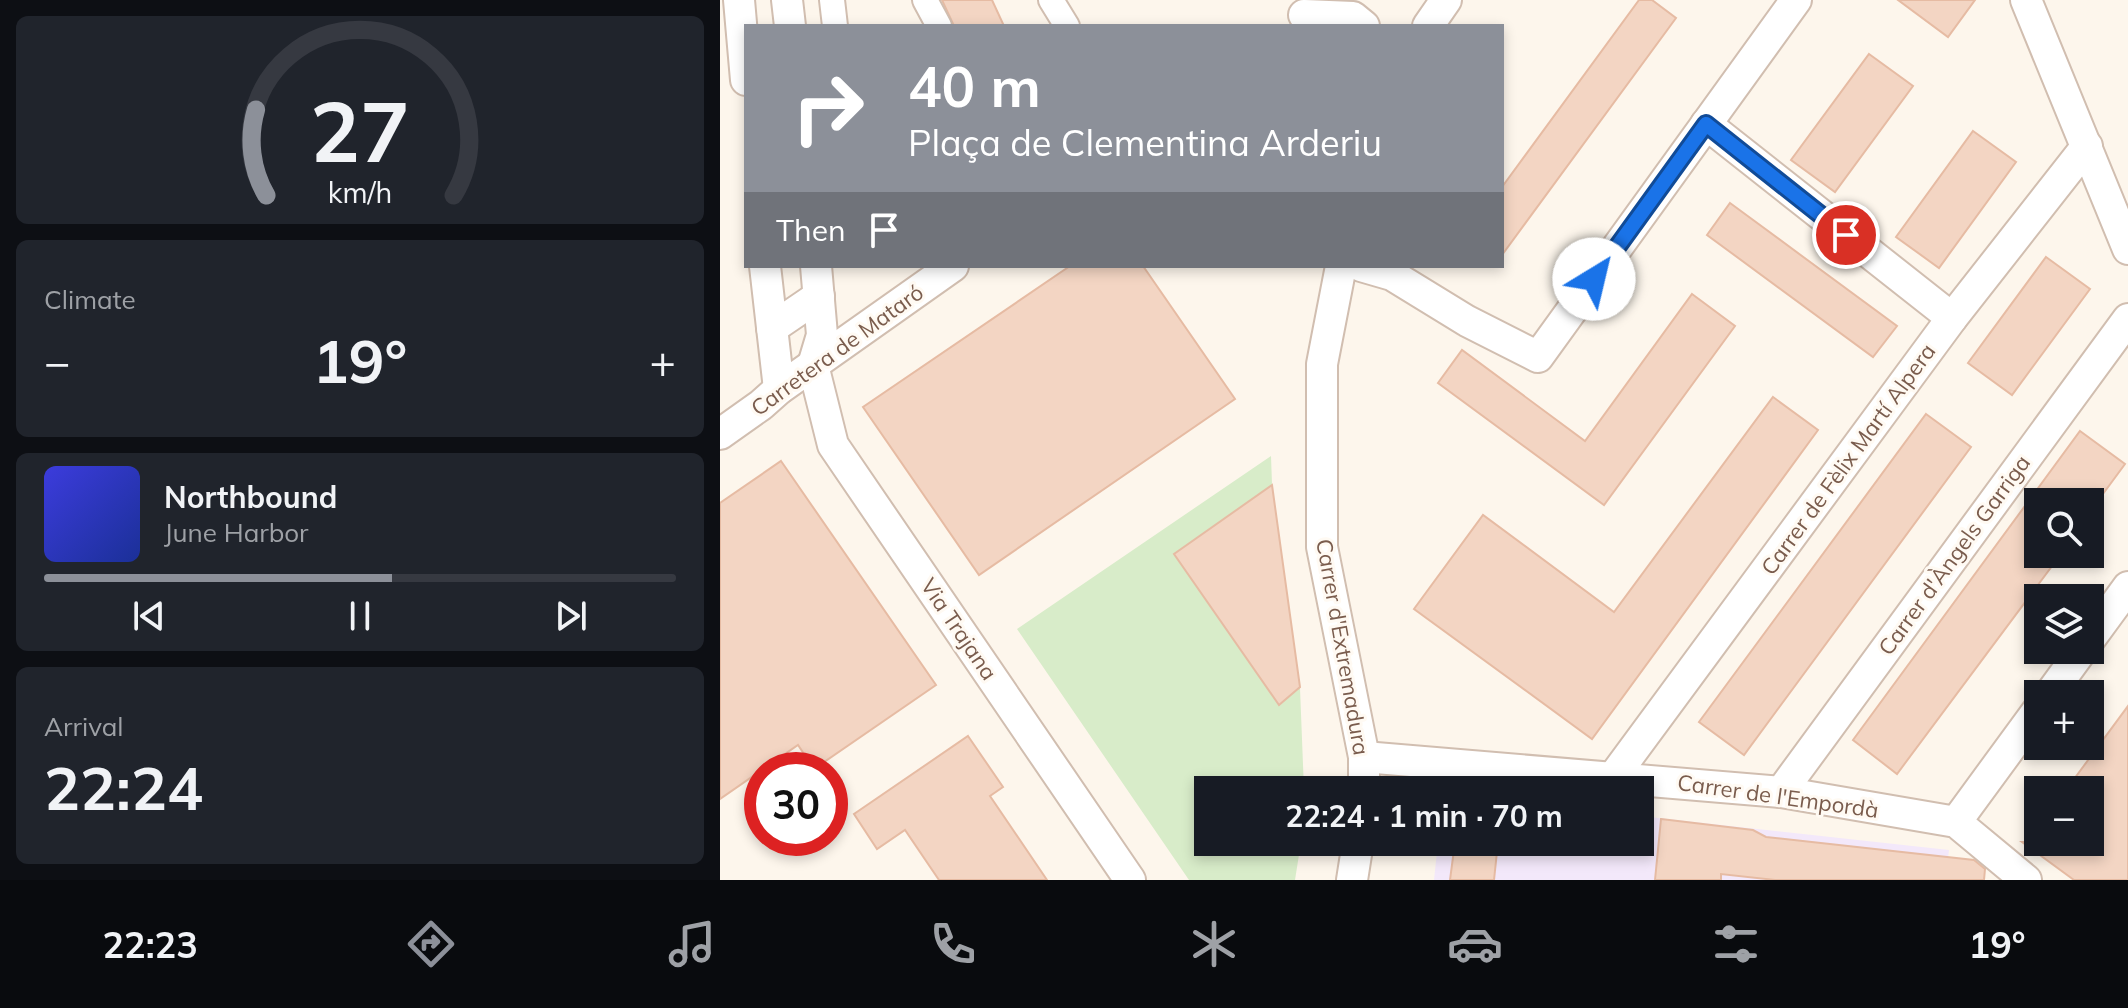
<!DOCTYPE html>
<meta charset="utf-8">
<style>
:root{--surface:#171b24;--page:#20242c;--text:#f1f3f6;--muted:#9ea1a6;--line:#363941;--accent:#8c9099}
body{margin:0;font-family:Mulish,sans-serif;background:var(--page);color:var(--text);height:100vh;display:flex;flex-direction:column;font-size:30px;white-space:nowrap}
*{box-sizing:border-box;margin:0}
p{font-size:26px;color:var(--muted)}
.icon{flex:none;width:44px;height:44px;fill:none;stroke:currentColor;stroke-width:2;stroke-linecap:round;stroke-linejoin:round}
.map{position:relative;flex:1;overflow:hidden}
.drawer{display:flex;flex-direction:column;gap:16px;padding:16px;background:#0d0f14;width:720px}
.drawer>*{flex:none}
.guide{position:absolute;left:24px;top:24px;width:760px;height:244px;border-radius:0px;box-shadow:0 4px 12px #0003;background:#8c9099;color:#fff;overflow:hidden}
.tools{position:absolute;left:1304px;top:488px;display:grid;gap:16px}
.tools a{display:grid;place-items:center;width:80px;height:80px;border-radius:0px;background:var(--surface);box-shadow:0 4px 12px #0003;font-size:40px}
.speed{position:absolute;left:24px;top:752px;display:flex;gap:16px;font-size:40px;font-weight:700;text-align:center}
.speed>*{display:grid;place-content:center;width:104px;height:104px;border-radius:50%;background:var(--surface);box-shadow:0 4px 12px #0003;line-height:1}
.speed .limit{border:12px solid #d22;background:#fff;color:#111}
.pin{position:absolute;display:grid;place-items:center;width:68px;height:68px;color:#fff;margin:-34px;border:4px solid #fff;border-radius:50%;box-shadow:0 2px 8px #0007}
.me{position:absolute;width:88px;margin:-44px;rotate:36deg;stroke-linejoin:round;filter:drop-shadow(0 0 6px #0008)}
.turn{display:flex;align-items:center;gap:28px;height:168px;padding:0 32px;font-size:36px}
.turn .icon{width:104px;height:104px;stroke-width:2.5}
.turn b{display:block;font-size:56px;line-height:68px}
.then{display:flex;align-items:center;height:76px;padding:0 32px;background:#0003;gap:16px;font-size:30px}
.big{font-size:60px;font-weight:700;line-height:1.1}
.drawer .card{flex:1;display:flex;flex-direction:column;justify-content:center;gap:12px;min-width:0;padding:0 28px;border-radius:12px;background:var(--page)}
.drawer .dial{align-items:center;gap:0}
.dial svg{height:208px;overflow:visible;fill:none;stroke:var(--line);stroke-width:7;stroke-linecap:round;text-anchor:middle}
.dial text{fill:var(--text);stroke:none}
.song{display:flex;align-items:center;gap:24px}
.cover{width:96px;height:96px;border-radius:12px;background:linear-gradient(135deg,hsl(240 70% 55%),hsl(230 70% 35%))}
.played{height:8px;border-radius:4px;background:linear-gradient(90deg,var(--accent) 55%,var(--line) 55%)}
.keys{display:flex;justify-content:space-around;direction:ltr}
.heat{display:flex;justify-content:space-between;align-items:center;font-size:44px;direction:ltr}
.trip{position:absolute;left:474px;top:776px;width:460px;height:80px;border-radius:0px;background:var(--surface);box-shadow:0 4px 12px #0003;font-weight:700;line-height:80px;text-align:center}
.tabs{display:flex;height:128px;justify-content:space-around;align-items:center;background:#090b0e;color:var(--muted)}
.tabs .icon{width:56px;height:56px}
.tabs .on{color:var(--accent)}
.tabs b{font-size:36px;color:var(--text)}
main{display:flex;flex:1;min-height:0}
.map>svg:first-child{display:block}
.education{fill:#f3e8fa}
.green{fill:#d8ecc9}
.building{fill:#f3d5c3;stroke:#e6bba3;stroke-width:2}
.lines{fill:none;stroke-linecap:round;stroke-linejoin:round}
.pedestrian-casing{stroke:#d1beb0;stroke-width:28}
.minor-casing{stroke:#d1beb0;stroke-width:34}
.pedestrian{stroke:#fff;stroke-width:24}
.minor{stroke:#fff;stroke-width:30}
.route-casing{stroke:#114b97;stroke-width:20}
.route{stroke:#1a73e8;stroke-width:14}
.labels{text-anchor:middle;stroke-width:6;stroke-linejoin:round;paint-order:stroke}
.street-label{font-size:22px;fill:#7a5c4d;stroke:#fffaf3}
</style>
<main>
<section class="drawer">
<div class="card dial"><svg viewBox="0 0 100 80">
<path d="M14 69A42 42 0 1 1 86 69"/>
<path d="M14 69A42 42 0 0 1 10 36" stroke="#8c9099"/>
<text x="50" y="56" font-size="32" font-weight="700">27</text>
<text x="50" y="72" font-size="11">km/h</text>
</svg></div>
<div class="card"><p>Climate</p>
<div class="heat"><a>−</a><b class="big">19°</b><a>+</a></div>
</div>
<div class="card">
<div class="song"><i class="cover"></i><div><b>Northbound</b><p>June Harbor</p></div></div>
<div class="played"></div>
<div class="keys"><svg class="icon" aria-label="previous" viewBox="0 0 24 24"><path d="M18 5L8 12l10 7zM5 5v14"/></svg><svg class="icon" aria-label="pause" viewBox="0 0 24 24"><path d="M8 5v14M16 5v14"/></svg><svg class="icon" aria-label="next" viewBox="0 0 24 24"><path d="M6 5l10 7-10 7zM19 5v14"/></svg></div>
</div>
<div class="card"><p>Arrival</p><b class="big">22:24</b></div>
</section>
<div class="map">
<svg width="1408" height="880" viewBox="0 0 1408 880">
<rect width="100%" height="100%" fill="#fdf6ec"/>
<path class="education" d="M 920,816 L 1229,850 L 1225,880 L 714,880 L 718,842 L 920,842 Z"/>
<path class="green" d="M 551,456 L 552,484 L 580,688 L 584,790 L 488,790 L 488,842 L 581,842 L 575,880 L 469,880 L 297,629 Z"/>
<g class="building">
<path d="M 222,0 L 272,0 L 284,26 L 234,26 Z"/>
<path d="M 919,0 L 932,0 L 956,18 L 782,255 L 782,187 Z"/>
<path d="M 1178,0 L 1255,0 L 1228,37 Z"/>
<path d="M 1149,54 L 1193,86 L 1115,192 L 1071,160 Z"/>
<path d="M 1253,131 L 1296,162 L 1219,268 L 1176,237 Z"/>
<path d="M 1010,203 L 1177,326 L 1153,357 L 987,235 Z"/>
<path d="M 1326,257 L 1370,289 L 1292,395 L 1248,363 Z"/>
<path d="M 350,266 L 423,266 L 515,399 L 259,575 L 143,407 Z"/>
<path d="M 972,294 L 1015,326 L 884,505 L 718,383 L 742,350 L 865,441 Z"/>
<path d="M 1053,397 L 1098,430 L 872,739 L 694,609 L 763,515 L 894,612 Z"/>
<path d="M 1206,414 L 1251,447 L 1024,755 L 979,722 Z"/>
<path d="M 1360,431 L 1405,464 L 1377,502 L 1318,502 L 1318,554 L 1341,554 L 1177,774 L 1133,740 Z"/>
<path d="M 61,461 L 216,685 L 94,769 L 78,745 L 0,799 L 0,503 Z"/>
<path d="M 552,485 L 580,687 L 559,705 L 454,554 Z"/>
<path d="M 1408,706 L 1408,880 L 1354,880 L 1302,842 L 1370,842 L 1370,790 L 1346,790 Z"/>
<path d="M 248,736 L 283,787 L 270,796 L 327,880 L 219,880 L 185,830 L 157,849 L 134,814 Z"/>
<path d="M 941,819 L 1033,830 L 1046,837 L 1254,860 L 1265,869 L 1264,880 L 1055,880 L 1001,874 L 1001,880 L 935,880 Z"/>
<path d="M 735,842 L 778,842 L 774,880 L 730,880 Z"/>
</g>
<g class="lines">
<g class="pedestrian-casing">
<g id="pedestrian">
<path d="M 112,0 L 115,26"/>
<path d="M 205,0 L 219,26"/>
<path d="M 331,0 L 347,26"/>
</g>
</g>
<g class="minor-casing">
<g id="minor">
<path d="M 19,0 L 26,80"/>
<path d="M 67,0 L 70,26"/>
<path d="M 1306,0 L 1408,249"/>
<path d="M 584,15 L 633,17 L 644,26"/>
<path d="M 708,26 L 726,0"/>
<path d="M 986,124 L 1232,318"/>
<path d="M 45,266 L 59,389"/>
<path d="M 96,266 L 102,335 L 93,365 L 113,445 L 410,880"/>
<path d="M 621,266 L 602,364 L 602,547 L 644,757 L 644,790"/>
<path d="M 641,266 L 672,275 L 747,321 L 818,357 L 1076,0"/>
<path d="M 52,328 L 99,296"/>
<path d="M 0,434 L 41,405 L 59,389 L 233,266"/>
<path d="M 1370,639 L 1408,587"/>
<path d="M 1330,694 L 1362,650"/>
<path d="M 644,757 L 1061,792 L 1236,822 L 1306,880"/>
<path d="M 894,776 L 1232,318 L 1367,146"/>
<path d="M 1061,792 L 1408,319"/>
<path d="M 1236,822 L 1318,710"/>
<path d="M 632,880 L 638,842"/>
</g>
</g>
<use href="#pedestrian" class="pedestrian"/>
<use href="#minor" class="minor"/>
</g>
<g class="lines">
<g class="route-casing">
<path id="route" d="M 874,279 L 986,124 L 1126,235"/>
</g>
<use href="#route" class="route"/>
</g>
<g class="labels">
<g class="street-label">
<text transform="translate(117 350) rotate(-36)" y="8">Carretera de Mataró</text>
<text transform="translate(1128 459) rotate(-54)" y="8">Carrer de Fèlix Martí Alpera</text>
<text transform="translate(1234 555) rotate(-54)" y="8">Carrer d'Àngels Garriga</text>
<text transform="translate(239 629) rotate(56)" y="8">Via Trajana</text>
<text transform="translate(623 647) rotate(80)" y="8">Carrer d'Extremadura</text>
<text transform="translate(1058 796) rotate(8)" y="8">Carrer de l'Empordà</text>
</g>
</g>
</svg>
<div class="tools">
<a><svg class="icon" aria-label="search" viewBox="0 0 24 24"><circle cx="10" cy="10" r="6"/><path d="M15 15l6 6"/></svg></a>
<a><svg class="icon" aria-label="layers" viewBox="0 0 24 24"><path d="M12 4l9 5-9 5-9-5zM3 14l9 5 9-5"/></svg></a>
<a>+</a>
<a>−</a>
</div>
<div class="speed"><div class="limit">30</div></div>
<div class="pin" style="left:1126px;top:235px;background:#d93025"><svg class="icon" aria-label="arrive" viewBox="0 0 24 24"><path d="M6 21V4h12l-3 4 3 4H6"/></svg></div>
<svg class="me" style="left:874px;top:279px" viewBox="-20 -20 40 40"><circle r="19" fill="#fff"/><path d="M0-13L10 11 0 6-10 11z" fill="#1a73e8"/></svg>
<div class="trip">22:24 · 1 min · 70 m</div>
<div class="guide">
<div class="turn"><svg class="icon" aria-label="right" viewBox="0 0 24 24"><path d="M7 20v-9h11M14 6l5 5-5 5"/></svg><div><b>40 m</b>Plaça de Clementina Arderiu</div></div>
<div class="then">Then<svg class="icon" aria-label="arrive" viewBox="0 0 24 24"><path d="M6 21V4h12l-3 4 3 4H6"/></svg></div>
</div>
</div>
</main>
<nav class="tabs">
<b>22:23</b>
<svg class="icon on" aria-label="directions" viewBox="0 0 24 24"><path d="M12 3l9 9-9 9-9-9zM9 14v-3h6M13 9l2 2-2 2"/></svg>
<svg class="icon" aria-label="music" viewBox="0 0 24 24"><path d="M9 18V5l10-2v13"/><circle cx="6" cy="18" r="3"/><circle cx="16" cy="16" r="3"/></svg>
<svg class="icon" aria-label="phone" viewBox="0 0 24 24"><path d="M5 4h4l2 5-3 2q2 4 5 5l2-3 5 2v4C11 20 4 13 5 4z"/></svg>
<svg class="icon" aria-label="climate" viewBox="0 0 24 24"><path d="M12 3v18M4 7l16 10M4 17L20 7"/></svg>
<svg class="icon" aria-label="car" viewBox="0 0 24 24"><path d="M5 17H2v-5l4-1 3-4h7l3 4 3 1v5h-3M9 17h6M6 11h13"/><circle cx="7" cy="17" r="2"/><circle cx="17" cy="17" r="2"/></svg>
<svg class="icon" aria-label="filters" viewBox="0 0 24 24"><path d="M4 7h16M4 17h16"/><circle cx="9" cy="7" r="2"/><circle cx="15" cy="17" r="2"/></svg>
<b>19°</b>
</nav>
